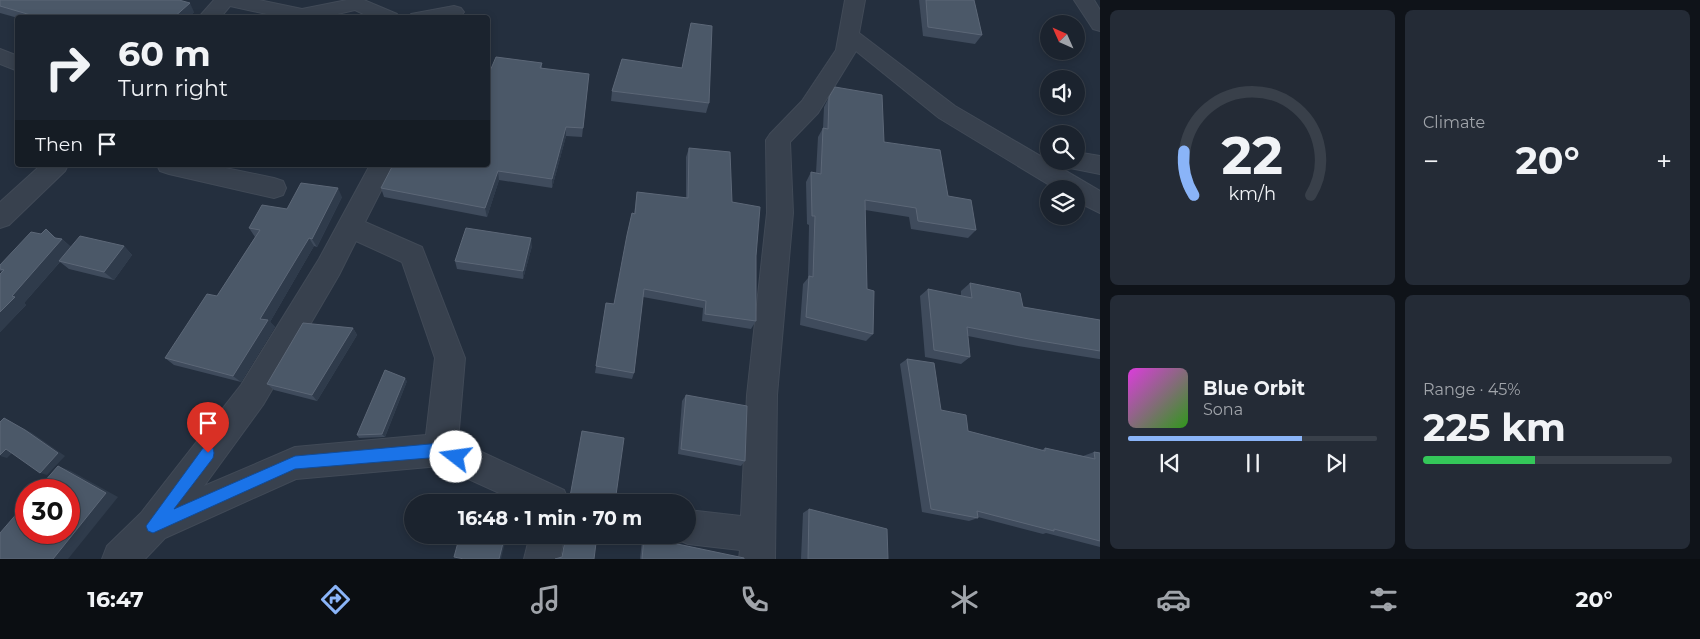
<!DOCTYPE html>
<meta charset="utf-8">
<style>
:root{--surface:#1b232e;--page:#242b36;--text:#f1f3f6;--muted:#a0a4aa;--line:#39404a;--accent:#8ab4f8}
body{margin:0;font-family:Montserrat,sans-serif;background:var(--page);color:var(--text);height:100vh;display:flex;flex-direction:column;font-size:19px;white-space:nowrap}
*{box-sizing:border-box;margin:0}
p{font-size:16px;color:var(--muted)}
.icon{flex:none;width:28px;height:28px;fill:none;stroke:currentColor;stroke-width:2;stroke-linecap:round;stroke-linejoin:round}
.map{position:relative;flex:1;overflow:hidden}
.panel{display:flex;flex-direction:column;gap:10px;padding:10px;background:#0f1319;width:600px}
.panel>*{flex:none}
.top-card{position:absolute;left:15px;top:15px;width:475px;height:152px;border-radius:5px;box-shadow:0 2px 8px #0003,0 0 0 1px var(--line);background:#1b232e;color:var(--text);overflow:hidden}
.needle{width:32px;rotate:315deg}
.buttons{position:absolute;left:1040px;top:15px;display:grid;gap:10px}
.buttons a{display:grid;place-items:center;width:45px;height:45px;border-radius:50%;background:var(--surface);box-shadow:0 2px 8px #0003,0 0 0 1px var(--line);font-size:25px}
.speed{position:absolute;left:15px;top:479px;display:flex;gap:10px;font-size:25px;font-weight:700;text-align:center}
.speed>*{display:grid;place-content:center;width:65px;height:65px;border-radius:50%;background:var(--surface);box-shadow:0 2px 8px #0003,0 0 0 1px var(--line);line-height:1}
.speed .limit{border:8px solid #d22;background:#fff;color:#111}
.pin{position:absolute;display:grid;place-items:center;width:42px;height:42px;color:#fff;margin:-51px -21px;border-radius:50% 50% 50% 0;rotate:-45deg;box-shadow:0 0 5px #0007}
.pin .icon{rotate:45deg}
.me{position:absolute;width:55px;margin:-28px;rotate:285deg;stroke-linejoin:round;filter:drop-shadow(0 0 4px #0008)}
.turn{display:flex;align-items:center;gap:18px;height:105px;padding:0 20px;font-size:22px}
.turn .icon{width:65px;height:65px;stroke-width:2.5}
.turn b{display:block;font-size:35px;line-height:42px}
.then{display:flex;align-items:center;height:48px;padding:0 20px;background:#0003;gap:10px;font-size:19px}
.big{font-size:38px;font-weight:700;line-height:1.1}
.panel .card{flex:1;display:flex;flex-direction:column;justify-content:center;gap:8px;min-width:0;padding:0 18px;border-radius:8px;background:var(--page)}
.panel .dial{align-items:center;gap:0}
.dial svg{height:130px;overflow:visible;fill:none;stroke:var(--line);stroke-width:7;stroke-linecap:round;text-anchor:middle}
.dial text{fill:var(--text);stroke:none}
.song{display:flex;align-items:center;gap:15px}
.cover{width:60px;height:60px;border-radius:8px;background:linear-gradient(135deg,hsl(300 70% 55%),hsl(110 70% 35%))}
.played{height:5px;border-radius:2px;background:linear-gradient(90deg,var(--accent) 70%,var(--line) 70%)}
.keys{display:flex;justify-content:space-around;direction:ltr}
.heat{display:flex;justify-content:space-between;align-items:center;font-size:28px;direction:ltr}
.charge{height:8px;border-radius:4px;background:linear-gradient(90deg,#34c759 45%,var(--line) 0)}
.panel .tiles{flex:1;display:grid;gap:10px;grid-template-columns:repeat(2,1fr)}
.trip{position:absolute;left:404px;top:494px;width:292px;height:50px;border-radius:25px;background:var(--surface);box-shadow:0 2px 8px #0003,0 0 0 1px var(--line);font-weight:700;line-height:50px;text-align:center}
.menu{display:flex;height:80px;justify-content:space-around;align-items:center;background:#0b0e12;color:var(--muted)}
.menu .icon{width:35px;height:35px}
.menu .on{color:var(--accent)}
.menu b{font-size:22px;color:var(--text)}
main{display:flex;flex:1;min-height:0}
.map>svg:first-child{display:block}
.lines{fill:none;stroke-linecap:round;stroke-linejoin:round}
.minor-casing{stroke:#414a57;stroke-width:2}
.minor{fill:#38414e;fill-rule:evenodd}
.wall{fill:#3f4b5c}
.shaded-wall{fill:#2f3b4b}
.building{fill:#4b5868;stroke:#5c6777}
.route{fill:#1a73e8;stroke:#114b97}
</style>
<main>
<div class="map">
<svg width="1100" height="559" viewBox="0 0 1100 559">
<rect width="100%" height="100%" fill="#242f3e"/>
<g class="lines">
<g class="minor-casing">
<g id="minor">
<path d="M 214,0 L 259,0 L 302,9 L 347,0 L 364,0 L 397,14 L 400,18 L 372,18 L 355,10 L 320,18 L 285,18 L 230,6 L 220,18 L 198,18 Z"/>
<path d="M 845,0 L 865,0 L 859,33 L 955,106 L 1100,191 L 1100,213 L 1076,201 L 1076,189 L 1056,189 L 939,118 L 856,51 L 818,113 L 790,142 L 793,213 L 777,395 L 775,559 L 739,559 L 740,550 L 688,544 L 676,539 L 674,535 L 688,535 L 688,510 L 741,516 L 747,395 L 767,213 L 766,140 L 770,134 L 802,101 L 836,50 Z"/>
<path d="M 1074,0 L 1094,0 L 1100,10 L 1100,31 L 1093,29 Z"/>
<path d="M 454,6 L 461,8 L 464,12 L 461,16 L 408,18 L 411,14 Z"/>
<path d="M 0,49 L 18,56 L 18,71 L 0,64 Z"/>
<path d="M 1076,152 L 1100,156 L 1100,174 L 1065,167 L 1062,161 L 1076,161 Z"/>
<path d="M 41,165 L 68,165 L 65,171 L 9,225 L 0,228 L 0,202 Z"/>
<path d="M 157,165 L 211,165 L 274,178 L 283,181 L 286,188 L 283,195 L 274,198 L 169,174 L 160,171 Z"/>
<path d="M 370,165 L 394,165 L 365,222 L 422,247 L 465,358 L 458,441 L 564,490 L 569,502 L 519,502 L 440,466 L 296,479 L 165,538 L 145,559 L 102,559 L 107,546 L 141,513 L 241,385 L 319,259 ZM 356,241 L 402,262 L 435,358 L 426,435 L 295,447 L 204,486 L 263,405 L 339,275 Z"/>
<path d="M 530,535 L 564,535 L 560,559 L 524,559 Z"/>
</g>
</g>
<use href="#minor" class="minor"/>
</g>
<g class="wall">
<path d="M 0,0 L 194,12 L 188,18 L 18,18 L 0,13 Z"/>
<path d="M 919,0 L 974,0 L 982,35 L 975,44 L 923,36 Z"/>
<path d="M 542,63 L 542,68 L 588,83 L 582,137 L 566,136 L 552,188 L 499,180 L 487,217 L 384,197 L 381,188 L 449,167 L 490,71 Z"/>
<path d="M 612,91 L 709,103 L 706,113 L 611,101 Z"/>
<path d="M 829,97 L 884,142 L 948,196 L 976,230 L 968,238 L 911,229 L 909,217 L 865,210 L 867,289 L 873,334 L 866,341 L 800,325 L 803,284 L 808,278 L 809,225 L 807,224 L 806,182 L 811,172 L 816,173 L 818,137 L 823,128 L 824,107 Z"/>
<path d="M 689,148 L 732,202 L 756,256 L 756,321 L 751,329 L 702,321 L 703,308 L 643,297 L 634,373 L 632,379 L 595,373 L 606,303 L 614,304 L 634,214 L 637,192 L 686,198 L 686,157 Z"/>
<path d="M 342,197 L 317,247 L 314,246 L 270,322 L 275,327 L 241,382 L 174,365 L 165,358 L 217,296 L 255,237 L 249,228 L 287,209 Z"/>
<path d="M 57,238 L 62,239 L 71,247 L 124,246 L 132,255 L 114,280 L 69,269 L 60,262 L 24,303 L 26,305 L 0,332 L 0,274 L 2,272 L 0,271 L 0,265 Z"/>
<path d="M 532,246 L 523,279 L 457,269 L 455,261 Z"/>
<path d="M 970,283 L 1023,307 L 1100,320 L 1100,359 L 1099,359 L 1018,346 L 968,336 L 970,357 L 961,364 L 925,357 L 920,296 L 928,289 L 961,296 L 961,291 Z"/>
<path d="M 353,328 L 357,335 L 317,401 L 274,390 L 267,384 Z"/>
<path d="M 907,359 L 941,410 L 968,431 L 1042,450 L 1045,448 L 1083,456 L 1094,452 L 1100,453 L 1100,547 L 1046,533 L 1043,534 L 978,517 L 978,518 L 969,521 L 922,512 L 900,364 Z"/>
<path d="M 407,381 L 385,437 L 359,438 L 357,435 Z"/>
<path d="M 686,395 L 745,461 L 741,466 L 678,454 L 682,401 Z"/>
<path d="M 809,509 L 888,559 L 801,559 L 803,513 Z"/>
<path d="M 644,537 L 744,559 L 640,559 L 642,540 Z"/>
</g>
<g class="shaded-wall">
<path d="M 190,3 L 194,12 L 188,18 L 173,18 Z"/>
<path d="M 566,127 L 566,136 L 552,188 L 552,179 Z"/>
<path d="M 498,171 L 499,180 L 487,217 L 485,208 Z"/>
<path d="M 338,188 L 342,197 L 317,247 L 312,239 Z"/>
<path d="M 46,229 L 60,241 L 62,239 L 72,248 L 24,303 L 26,305 L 0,332 L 0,312 L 12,296 Z"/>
<path d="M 309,238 L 314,246 L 270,322 L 275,327 L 241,382 L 233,376 L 260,319 Z"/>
<path d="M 531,238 L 532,246 L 523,279 L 523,271 Z"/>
<path d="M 124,246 L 132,255 L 114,280 L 104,272 Z"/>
<path d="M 353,328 L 357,335 L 317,401 L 312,395 Z"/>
<path d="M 405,378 L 407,381 L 385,437 L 382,434 Z"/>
<path d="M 4,418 L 32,433 L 65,456 L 47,475 L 40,473 Z"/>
<path d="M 6,449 L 13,452 L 7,458 L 0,456 Z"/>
<path d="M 58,466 L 71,471 L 118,497 L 68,559 L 53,559 Z"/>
<path d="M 505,535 L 507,535 L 501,559 L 499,559 Z"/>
</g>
<g class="building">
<path d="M 0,0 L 179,0 L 190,3 L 173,18 L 41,18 L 0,6 Z"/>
<path d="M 926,0 L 974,0 L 982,35 L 928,27 Z"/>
<path d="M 691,23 L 712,26 L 709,103 L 612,91 L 622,59 L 682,68 Z"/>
<path d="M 496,57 L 542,63 L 540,68 L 589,74 L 583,128 L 566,127 L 552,179 L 498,171 L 485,208 L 381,188 L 393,165 L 435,165 L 449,167 L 450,165 L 488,165 L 488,71 L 490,71 Z"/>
<path d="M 835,87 L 882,95 L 884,142 L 940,150 L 948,196 L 971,200 L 976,230 L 918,221 L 916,208 L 865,200 L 867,289 L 874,291 L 873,334 L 806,317 L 809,276 L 813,277 L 815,216 L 812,216 L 811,172 L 821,174 L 823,128 L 828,129 L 829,97 Z"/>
<path d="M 689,148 L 730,152 L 732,202 L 760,207 L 756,256 L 756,321 L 705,314 L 706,301 L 644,289 L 634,373 L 596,366 L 606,303 L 614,304 L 627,235 L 632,213 L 635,214 L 637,192 L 688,198 Z"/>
<path d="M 301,183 L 338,188 L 312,239 L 309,238 L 260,319 L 268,320 L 233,376 L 165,358 L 207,294 L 217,296 L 260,230 L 249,228 L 262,205 L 287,209 Z"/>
<path d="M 466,228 L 531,238 L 523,271 L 455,261 Z"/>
<path d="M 46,229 L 55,238 L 62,239 L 12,296 L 15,297 L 0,312 L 0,274 L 4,270 L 0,269 L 0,265 L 31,232 L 41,234 Z"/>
<path d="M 80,236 L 124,246 L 104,272 L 59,261 Z"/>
<path d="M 970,283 L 1020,293 L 1023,307 L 1100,320 L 1100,351 L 1029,339 L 967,327 L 970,357 L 934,350 L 928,289 L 972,298 Z"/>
<path d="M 303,323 L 353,328 L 312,395 L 267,384 Z"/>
<path d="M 907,359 L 934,363 L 941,410 L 966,415 L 968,431 L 1045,451 L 1045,448 L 1095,459 L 1094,452 L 1100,453 L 1100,541 L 1054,529 L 1054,531 L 977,511 L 978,518 L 931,509 Z"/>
<path d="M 385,370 L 405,378 L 382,434 L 357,435 Z"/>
<path d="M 686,395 L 747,406 L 745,461 L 681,449 Z"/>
<path d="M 4,418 L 25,430 L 58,453 L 40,473 L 6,449 L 0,455 L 0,422 Z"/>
<path d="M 582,431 L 624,438 L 615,502 L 569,502 Z"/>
<path d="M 58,466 L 106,493 L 53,559 L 0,559 L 0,533 L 26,503 L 26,532 L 69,532 L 69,490 L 37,490 Z"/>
<path d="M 809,509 L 887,529 L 888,559 L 808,559 Z"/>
<path d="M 460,535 L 505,535 L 499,559 L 464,559 L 454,557 Z"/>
<path d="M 566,535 L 597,535 L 594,559 L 555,559 L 562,557 Z"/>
<path d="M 644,537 L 744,558 L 744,559 L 642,559 Z"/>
</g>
<path class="route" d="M 441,443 L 461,452 L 463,457 L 461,462 L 456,464 L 441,457 L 295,469 L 153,533 L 148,531 L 146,526 L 203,448 L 208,447 L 213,448 L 214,453 L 213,458 L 174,509 L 295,456 Z"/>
</svg>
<div class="buttons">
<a><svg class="needle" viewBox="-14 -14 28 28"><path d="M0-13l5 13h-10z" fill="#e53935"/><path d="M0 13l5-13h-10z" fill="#a0a4aa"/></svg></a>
<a><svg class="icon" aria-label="sound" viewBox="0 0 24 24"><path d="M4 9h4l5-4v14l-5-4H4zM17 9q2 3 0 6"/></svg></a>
<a><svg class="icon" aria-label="search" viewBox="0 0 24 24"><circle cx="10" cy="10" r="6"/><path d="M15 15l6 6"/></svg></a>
<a><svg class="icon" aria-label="layers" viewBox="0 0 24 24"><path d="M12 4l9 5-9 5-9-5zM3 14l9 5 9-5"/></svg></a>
</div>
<div class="speed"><div class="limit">30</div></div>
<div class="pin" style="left:208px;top:453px;background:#d93025"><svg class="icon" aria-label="arrive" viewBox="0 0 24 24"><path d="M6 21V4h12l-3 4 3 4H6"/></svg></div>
<svg class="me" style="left:456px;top:457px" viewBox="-20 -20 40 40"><circle r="19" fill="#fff"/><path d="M0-13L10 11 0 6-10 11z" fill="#1a73e8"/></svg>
<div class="trip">16:48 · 1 min · 70 m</div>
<div class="top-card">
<div class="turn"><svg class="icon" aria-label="right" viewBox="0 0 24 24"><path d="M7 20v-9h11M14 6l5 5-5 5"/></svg><div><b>60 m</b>Turn right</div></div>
<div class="then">Then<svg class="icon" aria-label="arrive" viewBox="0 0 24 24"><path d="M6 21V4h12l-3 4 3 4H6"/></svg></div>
</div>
</div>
<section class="panel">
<div class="tiles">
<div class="card dial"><svg viewBox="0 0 100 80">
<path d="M14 69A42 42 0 1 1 86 69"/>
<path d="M14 69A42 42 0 0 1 8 42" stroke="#8ab4f8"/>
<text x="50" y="56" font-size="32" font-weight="700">22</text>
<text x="50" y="72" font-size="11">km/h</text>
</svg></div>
<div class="card"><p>Climate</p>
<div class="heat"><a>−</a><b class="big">20°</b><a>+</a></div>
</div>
<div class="card">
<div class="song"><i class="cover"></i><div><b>Blue Orbit</b><p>Sona</p></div></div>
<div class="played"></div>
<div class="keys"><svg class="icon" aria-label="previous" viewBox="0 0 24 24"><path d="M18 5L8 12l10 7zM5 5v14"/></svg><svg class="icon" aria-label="pause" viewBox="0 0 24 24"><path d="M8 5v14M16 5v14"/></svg><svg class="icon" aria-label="next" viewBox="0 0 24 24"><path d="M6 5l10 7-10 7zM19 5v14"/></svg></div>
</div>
<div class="card"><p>Range · 45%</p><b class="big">225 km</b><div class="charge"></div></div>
</div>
</section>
</main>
<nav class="menu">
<b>16:47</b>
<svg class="icon on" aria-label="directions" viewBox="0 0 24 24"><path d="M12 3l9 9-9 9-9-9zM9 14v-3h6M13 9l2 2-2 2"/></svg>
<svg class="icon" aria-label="music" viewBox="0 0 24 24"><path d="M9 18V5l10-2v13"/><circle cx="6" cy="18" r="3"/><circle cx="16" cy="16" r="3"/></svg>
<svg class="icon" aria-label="phone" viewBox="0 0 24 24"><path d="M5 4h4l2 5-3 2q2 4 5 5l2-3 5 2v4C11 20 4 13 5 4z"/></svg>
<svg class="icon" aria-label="climate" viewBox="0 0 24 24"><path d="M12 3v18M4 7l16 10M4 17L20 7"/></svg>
<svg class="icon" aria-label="car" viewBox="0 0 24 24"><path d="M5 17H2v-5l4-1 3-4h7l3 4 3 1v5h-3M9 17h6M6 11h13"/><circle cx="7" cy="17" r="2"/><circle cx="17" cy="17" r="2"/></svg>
<svg class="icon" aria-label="filters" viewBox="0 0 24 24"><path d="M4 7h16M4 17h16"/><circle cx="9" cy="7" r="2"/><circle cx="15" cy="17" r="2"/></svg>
<b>20°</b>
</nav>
